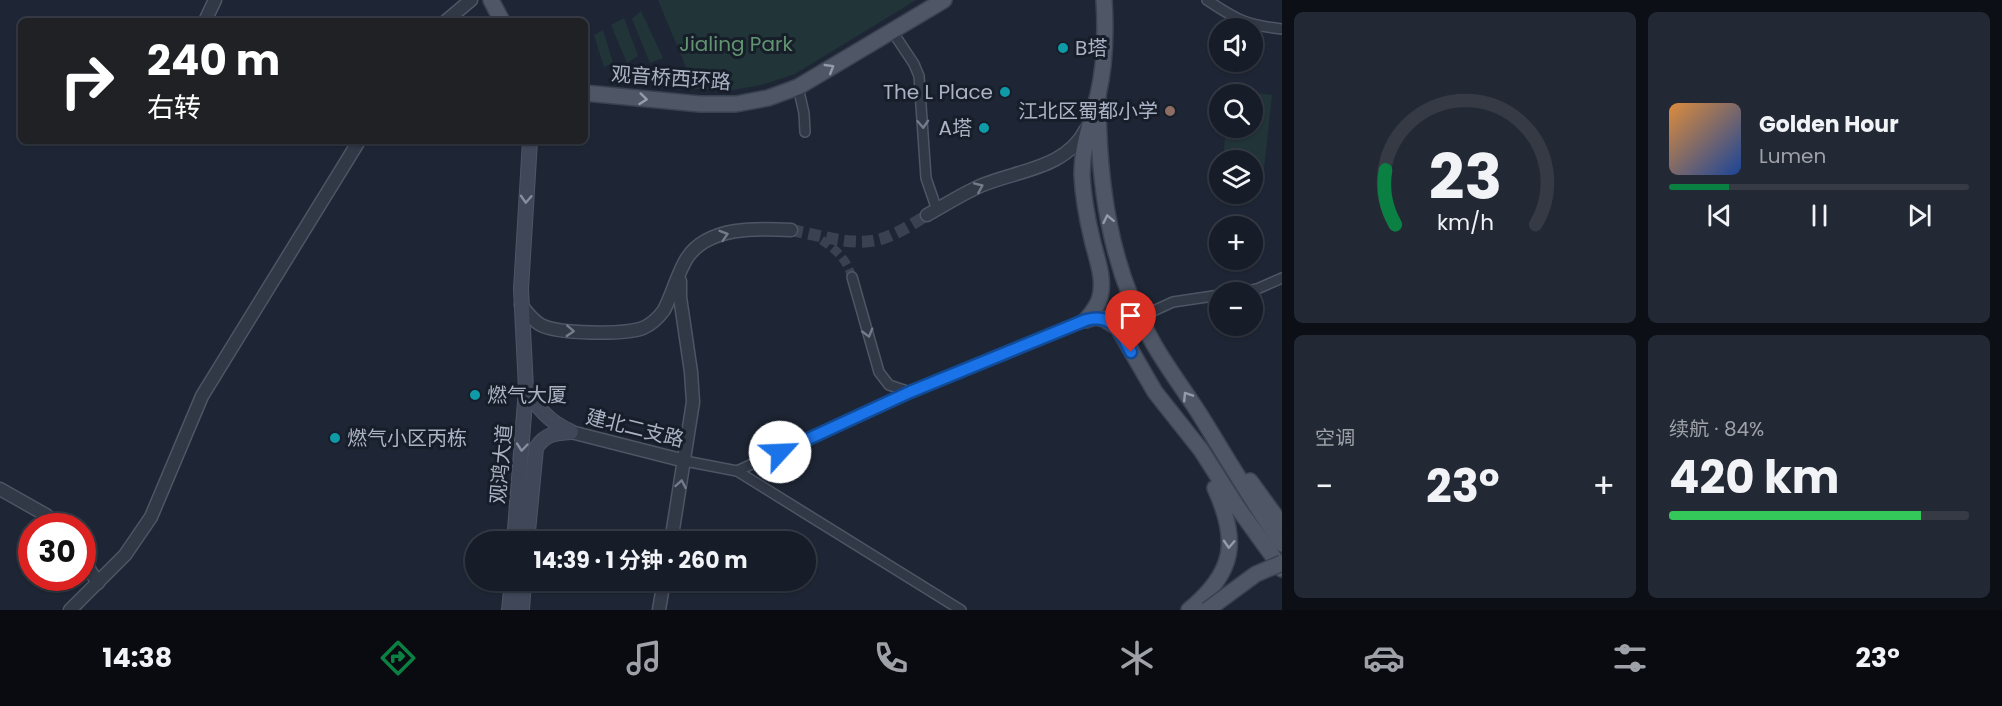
<!DOCTYPE html>
<html lang="zh">
<meta charset="utf-8">
<style>
:root{--surface:#161c28;--page:#232934;--text:#f1f3f6;--muted:#9ea1a8;--line:#353a45;--accent:#0b8043}
body{margin:0;font-family:Poppins,"Noto Sans SC",sans-serif;background:var(--page);color:var(--text);height:100vh;display:flex;flex-direction:column;font-size:22px;white-space:nowrap}
*{box-sizing:border-box;margin:0}
p{font-size:20px;color:var(--muted)}
.icon{flex:none;width:33px;height:33px;fill:none;stroke:currentColor;stroke-width:2;stroke-linecap:round;stroke-linejoin:round}
.map{position:relative;flex:1;overflow:hidden}
.drawer{display:flex;flex-direction:column;gap:12px;padding:12px;background:#0c0f16;width:720px}
.drawer>*{flex:none}
.guide{position:absolute;left:18px;top:18px;width:570px;height:126px;border-radius:9px;box-shadow:0 2px 4px #0004,0 0 0 2px var(--line);background:#202124;color:#fff;overflow:hidden}
.fabs{position:absolute;left:1209px;top:18px;display:grid;gap:12px}
.fabs a{display:grid;place-items:center;width:54px;height:54px;border-radius:50%;background:var(--surface);box-shadow:0 2px 4px #0004,0 0 0 2px var(--line);font-size:30px}
.speed{position:absolute;left:18px;top:513px;display:flex;gap:12px;font-size:30px;font-weight:700;text-align:center}
.speed>*{display:grid;place-content:center;width:78px;height:78px;border-radius:50%;background:var(--surface);box-shadow:0 2px 4px #0004,0 0 0 2px var(--line);line-height:1}
.speed .limit{border:9px solid #d22;background:#fff;color:#111}
.pin{position:absolute;display:grid;place-items:center;width:51px;height:51px;color:#fff;margin:-62px -26px;border-radius:50% 50% 50% 0;rotate:-45deg;box-shadow:0 0 6px #0007}
.pin .icon{rotate:45deg}
.me{position:absolute;width:66px;margin:-33px;rotate:65deg;stroke-linejoin:round;filter:drop-shadow(0 0 4px #0008)}
.turn{display:flex;align-items:center;gap:21px;height:126px;padding:0 30px;font-size:27px}
.turn .icon{width:78px;height:78px;stroke-width:2.5}
.turn b{display:block;font-size:42px;line-height:51px}
.big{font-size:45px;font-weight:700;line-height:1.1}
.drawer .widget{flex:1;display:flex;flex-direction:column;justify-content:center;gap:9px;min-width:0;padding:0 21px;border-radius:9px;background:var(--page)}
.drawer .dial{align-items:center;gap:0}
.dial svg{height:156px;overflow:visible;fill:none;stroke:var(--line);stroke-width:7;stroke-linecap:round;text-anchor:middle}
.dial text{fill:var(--text);stroke:none}
.song{display:flex;align-items:center;gap:18px}
.cover{width:72px;height:72px;border-radius:9px;background:linear-gradient(135deg,hsl(30 70% 55%),hsl(220 70% 35%))}
.played{height:6px;border-radius:3px;background:linear-gradient(90deg,var(--accent) 20%,var(--line) 20%)}
.keys{display:flex;justify-content:space-around;direction:ltr}
.heat{display:flex;justify-content:space-between;align-items:center;font-size:33px;direction:ltr}
.charge{height:9px;border-radius:4px;background:linear-gradient(90deg,#34c759 84%,var(--line) 0)}
.drawer .tiles{flex:1;display:grid;gap:12px;grid-template-columns:repeat(2,1fr)}
.trip{position:absolute;left:465px;top:531px;width:351px;height:60px;border-radius:30px;background:var(--surface);box-shadow:0 2px 4px #0004,0 0 0 2px var(--line);font-weight:700;line-height:60px;text-align:center}
.dock{display:flex;height:96px;justify-content:space-around;align-items:center;background:#090b10;color:var(--muted)}
.dock .icon{width:42px;height:42px}
.dock .current{color:var(--accent)}
.dock b{font-size:27px;color:var(--text)}
main{display:flex;flex:1;min-height:0}
.map>svg:first-child{display:block}
.green{fill:#213438}
.lines{fill:none;stroke-linecap:round;stroke-linejoin:round}
.minor-tunnel{stroke:#3a4252;stroke-width:9;stroke-dasharray:9 4.5;stroke-linecap:butt}
.tertiary-tunnel{stroke:#3a4252;stroke-width:12;stroke-dasharray:12 6;stroke-linecap:butt}
.minor-casing{stroke:#4e5564;stroke-width:12}
.tertiary-casing{stroke:#4e5564;stroke-width:15}
.secondary-casing{stroke:#4e5564;stroke-width:16}
.primary-casing{stroke:#3a414f;stroke-width:18}
.minor{stroke:#313846;stroke-width:9}
.tertiary{stroke:#313846;stroke-width:12}
.secondary{stroke:#3f4759;stroke-width:14}
.primary{stroke:#4f5767;stroke-width:15}
.primary-bridge-casing{stroke:#3a414f;stroke-width:18;stroke-linecap:butt}
.primary-bridge{stroke:#4f5767;stroke-width:15}
.oneway{stroke:#939bad}
.oneway2{stroke:#747b8b}
.oneway3{stroke:#858d9f}
.route-casing{stroke:#114b97;stroke-width:15}
.route{stroke:#1a73e8;stroke-width:10}
.culture-dot{fill:#0f9aa8;stroke:#171e2a;stroke-width:2}
.education-dot{fill:#8d6e63;stroke:#171e2a;stroke-width:2}
.labels{text-anchor:middle;stroke-width:6;stroke-linejoin:round;paint-order:stroke}
.park-label{font-size:20px;fill:#629471;stroke:#171e2a}
.poi-label{font-size:20px;fill:#aab2c4;stroke:#171e2a;text-anchor:start}
.street-label{font-size:20px;fill:#aab2c4;stroke:#171e2a}
</style>
<main>
<div class="map">
<svg width="1282" height="610" viewBox="0 0 1282 610">
<rect width="100%" height="100%" fill="#1e2635"/>
<g class="green">
<path d="M 658,0 L 916,0 L 795,74 L 761,85 L 733,90 L 695,89 Z"/>
<path d="M 641,11 L 663,58 L 650,63 L 632,19 Z"/>
<path d="M 624,18 L 638,56 L 627,63 L 611,25 Z"/>
<path d="M 603,30 L 613,63 L 604,67 L 594,35 Z"/>
<path d="M 1231,90 L 1272,95 L 1264,169 L 1253,167 L 1252,160 L 1223,160 L 1226,128 L 1252,128 L 1252,94 L 1230,94 Z"/>
</g>
<g class="lines">
<path class="minor-tunnel" d="M 810,233 C 830,245 845,254 852,277"/>
<path class="tertiary-tunnel" d="M 791,230 C 820,235 852,247 881,239 C 897,234 913,224 927,215"/>
<g class="minor-casing">
<g id="minor">
<path d="M 1207,0 C 1237,20 1246,25 1282,29"/>
<path d="M 892,31 L 914,64 L 919,76 L 926,178 L 937,210"/>
<path d="M 798,87 L 804,113 L 805,132"/>
<path d="M 852,277 L 879,372 L 889,385 L 910,392"/>
<path d="M 1241,292 L 1257,289 L 1282,278"/>
<path d="M 1140,317 L 1173,302 L 1220,295"/>
<path d="M 685,461 L 737,471 L 961,610"/>
<path d="M 737,471 L 910,392 L 1086,320"/>
</g>
</g>
<g class="tertiary-casing">
<g id="tertiary">
<path d="M 205,21 L 215,0"/>
<path d="M 446,21 L 471,0"/>
<path d="M 927,215 C 945,205 962,194 980,186 C 1017,170 1066,169 1086,129"/>
<path d="M 521,305 C 527,312 532,320 541,325 C 558,334 624,335 643,328 C 652,324 659,317 664,310 C 673,293 677,274 687,258 C 708,226 758,228 791,230"/>
<path d="M 571,432 L 685,461"/>
<path d="M 0,489 L 46,515 L 58,526"/>
<path d="M 671,542 L 693,402 L 691,372 L 680,297 L 680,281"/>
<path d="M 82,558 L 98,583"/>
<path d="M 70,610 L 125,555 L 151,517 L 202,396 L 359,141"/>
<path d="M 659,610 L 664,580"/>
</g>
</g>
<g class="secondary-casing">
<g id="secondary">
<path d="M 526,389 C 538,408 549,422 570,431"/>
<path d="M 514,542 L 526,389 L 521,289 L 530,141"/>
<path d="M 527,542 L 536,448 C 545,434 555,433 571,432"/>
<path d="M 509,610 L 512,580"/>
<path d="M 522,610 L 524,580"/>
</g>
</g>
<g class="primary-casing">
<g id="primary">
<path d="M 491,0 L 502,21"/>
<path d="M 585,93 L 700,104 L 736,104 L 768,98 L 798,87 L 944,0"/>
<path d="M 1098,96 C 1098,180 1109,267 1152,341 C 1167,368 1186,392 1202,418 C 1228,460 1253,503 1282,544"/>
<path d="M 1086,320 C 1092,313 1098,306 1100,297 C 1105,278 1096,257 1092,239 C 1087,218 1083,196 1082,175 C 1082,145 1091,123 1098,95 C 1105,65 1106,31 1104,0"/>
<path d="M 1086,320 L 1096,317 L 1104,319 L 1118,328 L 1155,392 L 1201,450 L 1238,508 L 1282,569"/>
<path d="M 1250,481 L 1282,525"/>
<path d="M 1189,610 C 1235,572 1239,541 1215,488"/>
</g>
</g>
<use href="#minor" class="minor"/>
<use href="#tertiary" class="tertiary"/>
<use href="#secondary" class="secondary"/>
<use href="#primary" class="primary"/>
<g class="primary-bridge-casing">
<path id="primary-bridge" d="M 1207,610 L 1256,574 L 1282,563"/>
</g>
<use href="#primary-bridge" class="primary-bridge"/>
</g>
<defs><path id="oneway-chevron" d="M-2-3.5L2.5 0L-2 3.5" fill="none" stroke-width="1.6" stroke-linecap="round" stroke-linejoin="round" transform="scale(1.5)"/></defs>
<g class="oneway">
<use href="#oneway-chevron" transform="translate(830 68) rotate(-31)"/>
<use href="#oneway-chevron" transform="translate(643 99) rotate(6)"/>
<use href="#oneway-chevron" transform="translate(1108 219) rotate(-102)"/>
<use href="#oneway-chevron" transform="translate(1187 396) rotate(-123)"/>
<use href="#oneway-chevron" transform="translate(1229 544) rotate(93)"/>
</g>
<g class="oneway2">
<use href="#oneway-chevron" transform="translate(923 124) rotate(87)"/>
<use href="#oneway-chevron" transform="translate(979 187) rotate(-23)"/>
<use href="#oneway-chevron" transform="translate(724 235) rotate(-17)"/>
<use href="#oneway-chevron" transform="translate(570 331) rotate(3)"/>
<use href="#oneway-chevron" transform="translate(868 333) rotate(74)"/>
<use href="#oneway-chevron" transform="translate(681 484) rotate(-80)"/>
</g>
<g class="oneway3">
<use href="#oneway-chevron" transform="translate(526 199) rotate(93)"/>
<use href="#oneway-chevron" transform="translate(522 447) rotate(95)"/>
</g>
<g class="lines">
<g class="route-casing">
<path id="route" d="M 780,452 L 910,392 L 1086,320 C 1113,313 1121,332 1131,352"/>
</g>
<use href="#route" class="route"/>
</g>
<g class="culture-dot">
<circle cx="1063" cy="48" r="6"/>
<circle cx="1005" cy="92" r="6"/>
<circle cx="984" cy="128" r="6"/>
<circle cx="475" cy="395" r="6"/>
<circle cx="335" cy="438" r="6"/>
</g>
<circle class="education-dot" cx="1170" cy="111" r="6"/>
<g class="labels">
<g class="park-label">
<text x="736" y="51">Jialing Park</text>
</g>
<g class="poi-label">
<text x="1075" y="55">B塔</text>
<text x="993" y="99" text-anchor="end">The L Place</text>
<text x="1158" y="118" text-anchor="end">江北区蜀都小学</text>
<text x="972" y="135" text-anchor="end">A塔</text>
<text x="487" y="402">燃气大厦</text>
<text x="347" y="445">燃气小区丙栋</text>
</g>
<g class="street-label">
<text transform="translate(671 78) rotate(4)" y="7">观音桥西环路</text>
<text transform="translate(635 428) rotate(14)" y="7">建北二支路</text>
<text transform="translate(501 464) rotate(-85)" y="7">观鸿大道</text>
</g>
</g>
</svg>
<div class="fabs">
<a><svg class="icon" aria-label="sound" viewBox="0 0 24 24"><path d="M4 9h4l5-4v14l-5-4H4zM17 9q2 3 0 6"/></svg></a>
<a><svg class="icon" aria-label="search" viewBox="0 0 24 24"><circle cx="10" cy="10" r="6"/><path d="M15 15l6 6"/></svg></a>
<a><svg class="icon" aria-label="layers" viewBox="0 0 24 24"><path d="M12 4l9 5-9 5-9-5zM3 14l9 5 9-5"/></svg></a>
<a>+</a>
<a>−</a>
</div>
<div class="speed"><div class="limit">30</div></div>
<div class="pin" style="left:1131px;top:352px;background:#d93025"><svg class="icon" aria-label="arrive" viewBox="0 0 24 24"><path d="M6 21V4h12l-3 4 3 4H6"/></svg></div>
<svg class="me" style="left:780px;top:452px" viewBox="-20 -20 40 40"><circle r="19" fill="#fff"/><path d="M0-13L10 11 0 6-10 11z" fill="#1a73e8"/></svg>
<div class="trip">14:39 · 1 分钟 · 260 m</div>
<div class="guide">
<div class="turn"><svg class="icon" aria-label="right" viewBox="0 0 24 24"><path d="M7 20v-9h11M14 6l5 5-5 5"/></svg><div><b>240 m</b>右转</div></div>
</div>
</div>
<section class="drawer">
<div class="tiles">
<div class="widget dial"><svg viewBox="0 0 100 80">
<path d="M14 69A42 42 0 1 1 86 69"/>
<path d="M14 69A42 42 0 0 1 9 41" stroke="#0b8043"/>
<text x="50" y="56" font-size="32" font-weight="700">23</text>
<text x="50" y="72" font-size="11">km/h</text>
</svg></div>
<div class="widget">
<div class="song"><i class="cover"></i><div><b>Golden Hour</b><p>Lumen</p></div></div>
<div class="played"></div>
<div class="keys"><svg class="icon" aria-label="previous" viewBox="0 0 24 24"><path d="M18 5L8 12l10 7zM5 5v14"/></svg><svg class="icon" aria-label="pause" viewBox="0 0 24 24"><path d="M8 5v14M16 5v14"/></svg><svg class="icon" aria-label="next" viewBox="0 0 24 24"><path d="M6 5l10 7-10 7zM19 5v14"/></svg></div>
</div>
<div class="widget"><p>空调</p>
<div class="heat"><a>−</a><b class="big">23°</b><a>+</a></div>
</div>
<div class="widget"><p>续航 · 84%</p><b class="big">420 km</b><div class="charge"></div></div>
</div>
</section>
</main>
<nav class="dock">
<b>14:38</b>
<svg class="icon current" aria-label="directions" viewBox="0 0 24 24"><path d="M12 3l9 9-9 9-9-9zM9 14v-3h6M13 9l2 2-2 2"/></svg>
<svg class="icon" aria-label="music" viewBox="0 0 24 24"><path d="M9 18V5l10-2v13"/><circle cx="6" cy="18" r="3"/><circle cx="16" cy="16" r="3"/></svg>
<svg class="icon" aria-label="phone" viewBox="0 0 24 24"><path d="M5 4h4l2 5-3 2q2 4 5 5l2-3 5 2v4C11 20 4 13 5 4z"/></svg>
<svg class="icon" aria-label="climate" viewBox="0 0 24 24"><path d="M12 3v18M4 7l16 10M4 17L20 7"/></svg>
<svg class="icon" aria-label="car" viewBox="0 0 24 24"><path d="M5 17H2v-5l4-1 3-4h7l3 4 3 1v5h-3M9 17h6M6 11h13"/><circle cx="7" cy="17" r="2"/><circle cx="17" cy="17" r="2"/></svg>
<svg class="icon" aria-label="filters" viewBox="0 0 24 24"><path d="M4 7h16M4 17h16"/><circle cx="9" cy="7" r="2"/><circle cx="15" cy="17" r="2"/></svg>
<b>23°</b>
</nav>
